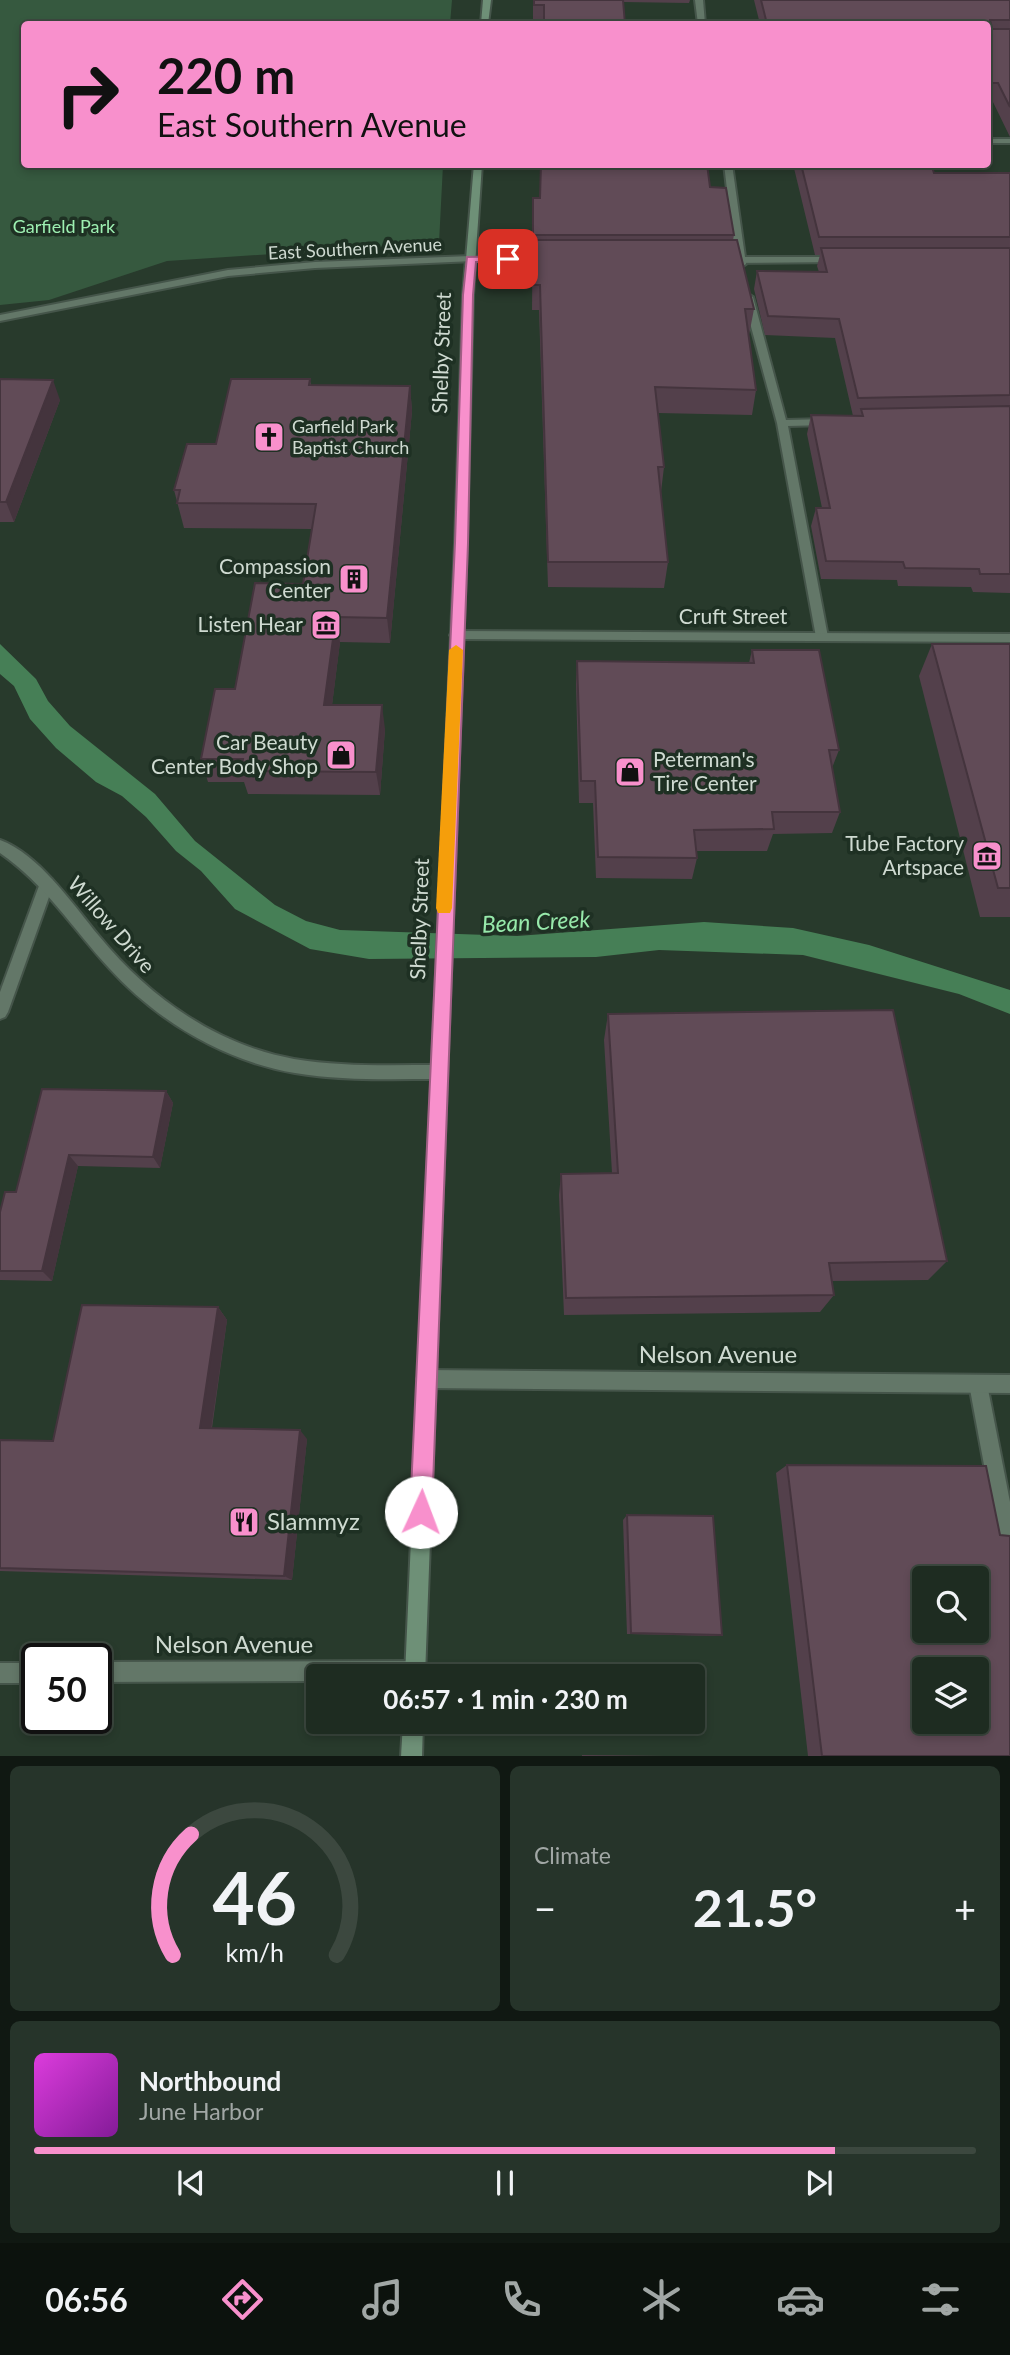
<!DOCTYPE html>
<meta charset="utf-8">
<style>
:root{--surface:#1e2c21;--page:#26342a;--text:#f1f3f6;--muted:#a1a7a5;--line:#3c483f;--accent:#f890cc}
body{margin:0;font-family:Lato,sans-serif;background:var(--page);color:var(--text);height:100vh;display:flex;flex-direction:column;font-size:26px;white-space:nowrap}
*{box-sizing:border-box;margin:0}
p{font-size:23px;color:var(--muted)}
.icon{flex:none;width:38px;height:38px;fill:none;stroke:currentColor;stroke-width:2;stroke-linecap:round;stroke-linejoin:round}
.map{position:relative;height:1756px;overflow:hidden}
.details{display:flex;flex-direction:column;gap:10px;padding:10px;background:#101812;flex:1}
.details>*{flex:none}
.banner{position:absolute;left:21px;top:21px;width:970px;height:147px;border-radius:7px;box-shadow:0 4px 10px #0003,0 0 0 2px var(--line);background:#f890cc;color:#111;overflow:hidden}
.buttons{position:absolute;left:912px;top:1566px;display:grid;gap:14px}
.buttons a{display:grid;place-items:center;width:77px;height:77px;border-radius:7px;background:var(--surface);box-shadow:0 4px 10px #0003,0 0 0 2px var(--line);font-size:35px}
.speed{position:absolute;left:21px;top:1643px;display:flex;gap:14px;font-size:35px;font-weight:700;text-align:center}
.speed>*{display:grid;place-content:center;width:91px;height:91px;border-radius:50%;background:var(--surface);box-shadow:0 4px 10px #0003,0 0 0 2px var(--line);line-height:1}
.speed .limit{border:4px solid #111;border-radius:10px;background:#fff;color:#111}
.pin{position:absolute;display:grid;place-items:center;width:60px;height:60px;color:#fff;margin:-30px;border-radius:14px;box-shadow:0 4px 10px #0006}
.me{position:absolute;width:77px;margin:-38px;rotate:2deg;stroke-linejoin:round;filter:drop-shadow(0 0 5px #0008)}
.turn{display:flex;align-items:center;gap:24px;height:147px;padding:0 21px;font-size:32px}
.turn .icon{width:91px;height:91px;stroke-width:2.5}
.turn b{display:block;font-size:49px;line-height:60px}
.big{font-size:52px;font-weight:700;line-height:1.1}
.details .card{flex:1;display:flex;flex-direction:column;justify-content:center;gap:10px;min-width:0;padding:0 24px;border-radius:10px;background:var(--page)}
.details .dial{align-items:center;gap:0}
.dial svg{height:182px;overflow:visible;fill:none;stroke:var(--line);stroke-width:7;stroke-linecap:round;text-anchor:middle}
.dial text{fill:var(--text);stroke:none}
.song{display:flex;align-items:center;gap:21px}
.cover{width:84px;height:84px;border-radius:10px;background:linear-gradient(135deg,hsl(300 70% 55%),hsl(290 70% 35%))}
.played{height:7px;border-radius:4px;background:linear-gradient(90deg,var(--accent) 85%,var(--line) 85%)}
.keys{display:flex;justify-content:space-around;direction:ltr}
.heat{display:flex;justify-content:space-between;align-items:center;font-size:38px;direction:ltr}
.details .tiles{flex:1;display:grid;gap:10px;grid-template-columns:1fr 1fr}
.card:last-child{grid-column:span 2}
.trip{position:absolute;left:306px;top:1664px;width:399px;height:70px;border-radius:7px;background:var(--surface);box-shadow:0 4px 10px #0003,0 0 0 2px var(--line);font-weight:700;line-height:70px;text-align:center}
.tab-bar{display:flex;height:112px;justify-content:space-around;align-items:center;background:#0c120d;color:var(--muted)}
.tab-bar .icon{width:49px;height:49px}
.tab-bar .on{color:var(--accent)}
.tab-bar b{font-size:32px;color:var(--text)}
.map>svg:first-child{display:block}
.green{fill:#36593f}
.water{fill:#467f56}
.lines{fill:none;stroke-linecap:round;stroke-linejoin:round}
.service-casing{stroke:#45554a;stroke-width:4}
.minor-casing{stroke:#45554a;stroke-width:4}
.tertiary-casing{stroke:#45554a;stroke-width:4}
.secondary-casing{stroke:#45554a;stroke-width:4}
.service{fill:#637768;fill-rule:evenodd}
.minor{fill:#637768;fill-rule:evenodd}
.tertiary{fill:#637768;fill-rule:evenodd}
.secondary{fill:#6e9077;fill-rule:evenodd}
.wall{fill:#53404b}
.shaded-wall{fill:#44343d}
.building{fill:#614b57;stroke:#44343d;stroke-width:2;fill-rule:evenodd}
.route{fill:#f890cc;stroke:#a15e85;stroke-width:2}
.slow{fill:#f59e0b}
.labels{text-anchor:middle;stroke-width:7;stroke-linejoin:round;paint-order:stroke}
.far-park-label{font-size:18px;fill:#9defb1;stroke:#1e3023}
.far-street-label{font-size:18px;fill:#cfdad1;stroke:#1e3023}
.far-poi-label{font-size:18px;fill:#cfdad1;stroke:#1e3023;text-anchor:start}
.street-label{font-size:21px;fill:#cfdad1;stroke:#1e3023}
.poi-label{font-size:21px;fill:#cfdad1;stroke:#1e3023;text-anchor:end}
.water-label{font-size:23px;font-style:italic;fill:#97e9ab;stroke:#1e3023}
.near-street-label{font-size:24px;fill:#cfdad1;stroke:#1e3023}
.near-poi-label{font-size:24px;fill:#cfdad1;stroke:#1e3023;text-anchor:start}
</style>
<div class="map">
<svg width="1010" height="1757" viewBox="0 0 1010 1757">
<rect width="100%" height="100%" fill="#283a2c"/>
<path class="green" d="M 0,0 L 452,0 L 450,24 L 24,24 L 24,164 L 443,165 L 439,243 L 167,261 L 49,300 L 0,305 Z"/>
<path class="water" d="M 0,644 L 36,679 L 48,701 L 70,726 L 155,794 L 195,841 L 275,905 L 306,921 L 340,930 L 517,936 L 704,922 L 793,928 L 869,945 L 1010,990 L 1010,1014 L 959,994 L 803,955 L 659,950 L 596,957 L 369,959 L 310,949 L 235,909 L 201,871 L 176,851 L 146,817 L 122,796 L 96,782 L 56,748 L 30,719 L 14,686 L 0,674 Z"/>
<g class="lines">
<g class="service-casing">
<g id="service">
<path d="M 695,0 L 703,0 L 705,24 L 698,24 Z"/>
<rect x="987" y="139" width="23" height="4"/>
<path d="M 724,164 L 732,164 L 746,264 L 741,267 L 736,264 Z"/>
<path d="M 748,294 L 753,297 L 786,420 L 827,419 L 832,422 L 827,425 L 788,426 L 828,637 L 822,641 L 816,637 L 777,423 L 743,297 Z"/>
<path d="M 47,877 L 52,879 L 54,883 L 8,1012 L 5,1017 L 0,1019 L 0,992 L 40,883 L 42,879 Z"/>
<path d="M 978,1375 L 984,1378 L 987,1384 L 1010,1502 L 1010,1561 L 1003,1558 L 1000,1551 L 969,1384 L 972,1378 Z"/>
</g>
</g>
<g class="minor-casing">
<g id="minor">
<path d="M 471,256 L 550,256 L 555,259 L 550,262 L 468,261 L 468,257 Z"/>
<path d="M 837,257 L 840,258 L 840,262 L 724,263 L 719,260 L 724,257 Z"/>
<path d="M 456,631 L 1010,634 L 1010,642 L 456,639 L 450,635 Z"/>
<path d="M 0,840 C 39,854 74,906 99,936 C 149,997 216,1045 294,1059 C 341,1067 390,1065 438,1065 L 443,1067 L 446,1072 L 443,1077 L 438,1079 C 391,1079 342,1081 295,1073 C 224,1061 157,1021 109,968 C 73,929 45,884 0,853 Z"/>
<path d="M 426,1370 L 1010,1375 L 1010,1393 L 426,1388 L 420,1385 L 417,1379 L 420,1373 Z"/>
<path d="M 415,1661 L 422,1664 L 425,1671 L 423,1676 L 318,1676 L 318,1681 L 96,1682 L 96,1662 Z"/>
<rect x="0" y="1663" width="37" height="20"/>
</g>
</g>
<g class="tertiary-casing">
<path id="tertiary" d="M 471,256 L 474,257 L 474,261 L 315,268 L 228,276 L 0,321 L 0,315 L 228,270 L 315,262 Z"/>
</g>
<g class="secondary-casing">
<g id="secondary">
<path d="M 483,0 L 491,0 L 488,24 L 481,24 Z"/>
<path d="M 474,164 L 482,164 L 473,295 L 467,543 L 425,1676 L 405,1676 L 455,543 L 463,295 Z"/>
<path d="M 403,1722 L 423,1722 L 422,1757 L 401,1757 Z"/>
</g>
</g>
<use href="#service" class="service"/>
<use href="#minor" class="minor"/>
<use href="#tertiary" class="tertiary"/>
<use href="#secondary" class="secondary"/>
</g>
<g class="wall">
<path d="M 533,0 L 690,0 L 689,3 L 623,2 L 544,23 L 533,23 Z"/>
<path d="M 754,0 L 1010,0 L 1010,137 L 992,100 L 987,100 L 987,24 L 760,24 Z"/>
<path d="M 793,164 L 931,164 L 934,173 L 1010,173 L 1010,593 L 973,592 L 971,587 L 898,586 L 897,580 L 821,579 L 811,526 L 816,508 L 822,508 L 807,434 L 811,415 L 853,416 L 835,338 L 765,335 L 754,289 L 757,271 L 819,272 L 817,266 L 820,255 L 815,255 Z"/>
<path d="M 710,187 L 734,235 L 733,240 L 754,309 L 749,335 L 756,390 L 752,415 L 658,413 L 664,467 L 661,492 L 668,562 L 664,588 L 548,587 L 539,310 L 532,310 L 533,198 Z"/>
<path d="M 0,379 L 60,400 L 14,522 L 0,522 Z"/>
<path d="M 310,379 L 311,385 L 410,386 L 412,411 L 390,643 L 340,642 L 332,705 L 385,729 L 380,795 L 248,794 L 244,782 L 208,782 L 201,759 L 235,689 L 303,584 L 312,529 L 184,528 L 174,490 Z"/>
<path d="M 932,644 L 1010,644 L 1010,917 L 980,917 L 919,676 Z"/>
<path d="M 752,650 L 839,750 L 832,768 L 840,812 L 832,833 L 773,834 L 767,851 L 696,851 L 697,858 L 692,879 L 596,878 L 593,803 L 579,803 L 576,684 L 577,661 L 749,663 Z"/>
<path d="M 608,1014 L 947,1261 L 928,1280 L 832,1281 L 834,1295 L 820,1312 L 564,1315 L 559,1195 L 561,1174 L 612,1173 L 604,1040 Z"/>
<path d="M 42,1089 L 166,1091 L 173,1103 L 160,1168 L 78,1166 L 52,1281 L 0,1280 L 0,1212 L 16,1192 Z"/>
<path d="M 218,1307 L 227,1320 L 212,1428 L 307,1439 L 292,1580 L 0,1571 L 0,1440 L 53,1441 Z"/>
<path d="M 787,1465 L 1000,1535 L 1010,1756 L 808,1756 L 776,1473 Z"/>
<path d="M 627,1515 L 722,1635 L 715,1636 L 627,1634 L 623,1520 Z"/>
<path d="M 582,1755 L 666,1756 L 582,1756 Z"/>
</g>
<g class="shaded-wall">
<path d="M 53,380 L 60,400 L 14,522 L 6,502 Z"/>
<path d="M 410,386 L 412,411 L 390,643 L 387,618 Z"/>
<path d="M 336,617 L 340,642 L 329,729 L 324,705 Z"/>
<path d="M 382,705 L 385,729 L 380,795 L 376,772 Z"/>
<path d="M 166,1091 L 173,1103 L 160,1168 L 153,1157 Z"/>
<path d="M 69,1155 L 78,1166 L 52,1281 L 42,1271 Z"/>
<path d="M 218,1307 L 227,1320 L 210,1437 L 200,1428 Z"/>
<path d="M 300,1430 L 307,1439 L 292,1580 L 284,1576 Z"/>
</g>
<g class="building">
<path d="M 534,0 L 623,0 L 625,24 L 544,24 L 544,5 L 534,5 Z"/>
<path d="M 761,0 L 1010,0 L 1010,20 L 990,20 L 992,29 L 1010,29 L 1010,107 L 998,83 L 987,83 L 987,24 L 767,24 Z"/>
<path d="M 541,164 L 707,164 L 710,187 L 726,188 L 734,235 L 533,235 L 533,198 L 540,198 Z"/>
<path d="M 801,164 L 931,164 L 934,173 L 1010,173 L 1010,237 L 819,237 Z"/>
<path d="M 533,240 L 737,240 L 754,309 L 745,309 L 756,390 L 655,387 L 664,467 L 658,467 L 668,562 L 548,562 L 540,285 L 532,285 Z"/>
<path d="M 821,248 L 1010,248 L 1010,395 L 858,398 L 839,319 L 768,316 L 757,271 L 827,272 Z"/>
<path d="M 0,379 L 53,380 L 6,502 L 0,502 Z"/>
<path d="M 231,379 L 310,379 L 309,385 L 410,386 L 387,618 L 336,617 L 324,705 L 382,705 L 376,772 L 241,771 L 243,759 L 201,759 L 215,689 L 235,689 L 255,583 L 303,584 L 316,504 L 177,503 L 180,490 L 174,490 L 187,444 L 216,444 Z"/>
<path d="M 1010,406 L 1010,574 L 980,574 L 979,569 L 905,568 L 903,562 L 826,561 L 816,508 L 830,508 L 811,415 L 863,416 L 861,409 Z"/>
<path d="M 932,644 L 1010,644 L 1010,888 L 998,888 Z"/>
<path d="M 752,650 L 819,650 L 839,750 L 829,750 L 840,812 L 772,812 L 774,829 L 694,830 L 697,858 L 598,857 L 595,781 L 581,781 L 577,661 L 754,663 Z"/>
<path d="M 893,1010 L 947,1261 L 829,1263 L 834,1295 L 566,1298 L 561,1174 L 618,1173 L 608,1014 Z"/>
<path d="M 42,1089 L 166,1091 L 153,1157 L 69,1155 L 42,1271 L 0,1271 L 0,1212 L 5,1192 L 16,1192 Z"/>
<path d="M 82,1305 L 218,1307 L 200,1428 L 300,1430 L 284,1576 L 0,1568 L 0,1440 L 53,1441 Z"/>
<path d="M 787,1465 L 986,1466 L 1000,1535 L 1010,1536 L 1010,1756 L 822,1756 ZM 924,1578 L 976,1578 L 976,1631 L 924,1631 ZM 924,1670 L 976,1670 L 976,1722 L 924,1722 Z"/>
<path d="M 627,1515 L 713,1516 L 722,1635 L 631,1633 Z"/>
</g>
<path class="route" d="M 508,256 L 512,257 L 512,261 L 476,262 L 473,295 L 468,543 L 432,1512 L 429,1519 L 421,1523 L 413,1519 L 410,1512 L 455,543 L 463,295 L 467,257 Z"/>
<path class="slow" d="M 456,645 L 463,650 L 452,908 L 450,913 L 438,913 L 436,908 L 449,650 Z"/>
<defs>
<g id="church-square" transform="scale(1.575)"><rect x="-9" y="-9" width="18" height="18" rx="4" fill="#f890cc" stroke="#1e3023"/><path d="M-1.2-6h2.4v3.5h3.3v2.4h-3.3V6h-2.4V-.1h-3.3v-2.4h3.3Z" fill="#111"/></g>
<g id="building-square" transform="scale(1.575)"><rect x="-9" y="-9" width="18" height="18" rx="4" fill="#f890cc" stroke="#1e3023"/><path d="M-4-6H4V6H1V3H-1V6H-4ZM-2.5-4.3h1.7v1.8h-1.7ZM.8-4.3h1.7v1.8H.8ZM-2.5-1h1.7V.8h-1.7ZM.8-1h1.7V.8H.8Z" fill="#111"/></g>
<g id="museum-square" transform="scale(1.575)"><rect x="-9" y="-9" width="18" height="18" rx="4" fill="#f890cc" stroke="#1e3023"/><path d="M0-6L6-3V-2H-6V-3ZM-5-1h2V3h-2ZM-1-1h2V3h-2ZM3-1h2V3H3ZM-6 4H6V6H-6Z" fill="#111"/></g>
<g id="shop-square" transform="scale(1.575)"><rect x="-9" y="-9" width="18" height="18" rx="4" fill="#f890cc" stroke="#1e3023"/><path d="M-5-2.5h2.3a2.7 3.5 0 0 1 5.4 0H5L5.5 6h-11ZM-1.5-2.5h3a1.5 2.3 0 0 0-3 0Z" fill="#111"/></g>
<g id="restaurant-square" transform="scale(1.575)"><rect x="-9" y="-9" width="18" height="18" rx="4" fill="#f890cc" stroke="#1e3023"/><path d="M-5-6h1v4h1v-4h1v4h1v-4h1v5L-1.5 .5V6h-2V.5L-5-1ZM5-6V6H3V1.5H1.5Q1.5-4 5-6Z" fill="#111"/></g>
</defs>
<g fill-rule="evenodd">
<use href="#church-square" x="269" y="437"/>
<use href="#building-square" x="354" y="579"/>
<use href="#museum-square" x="326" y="625"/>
<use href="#shop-square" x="341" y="755"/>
<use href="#shop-square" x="630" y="772"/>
<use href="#museum-square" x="987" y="856"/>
<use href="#restaurant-square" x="244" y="1522"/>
</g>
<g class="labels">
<g class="far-park-label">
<text x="64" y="233">Garfield Park</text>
</g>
<g class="far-street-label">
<text transform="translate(355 249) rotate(-3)" y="6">East Southern Avenue</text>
</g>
<g class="far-poi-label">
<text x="292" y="433">Garfield Park<tspan x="292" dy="21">Baptist Church</tspan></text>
</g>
<g class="street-label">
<text transform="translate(442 353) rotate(-88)" y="7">Shelby Street</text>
<text x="733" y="624">Cruft Street</text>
<text transform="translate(420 919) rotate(-88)" y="7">Shelby Street</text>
<text transform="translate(111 925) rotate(49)" y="7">Willow Drive</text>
</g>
<g class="poi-label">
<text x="331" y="574">Compassion<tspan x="331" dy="24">Center</tspan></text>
<text x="303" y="632">Listen Hear</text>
<text x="318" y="750">Car Beauty<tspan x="318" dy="24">Center Body Shop</tspan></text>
<text x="653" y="767" text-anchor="start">Peterman's<tspan x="653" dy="24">Tire Center</tspan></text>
<text x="964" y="851">Tube Factory<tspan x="964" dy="24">Artspace</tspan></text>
</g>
<g class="water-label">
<text transform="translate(536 922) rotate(-3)" y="8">Bean Creek</text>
</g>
<g class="near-street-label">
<text x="718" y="1363">Nelson Avenue</text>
<text x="234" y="1653">Nelson Avenue</text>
</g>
<g class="near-poi-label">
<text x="267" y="1530">Slammyz</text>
</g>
</g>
</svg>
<div class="buttons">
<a><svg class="icon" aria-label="search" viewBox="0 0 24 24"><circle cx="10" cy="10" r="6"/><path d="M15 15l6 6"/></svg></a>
<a><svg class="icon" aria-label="layers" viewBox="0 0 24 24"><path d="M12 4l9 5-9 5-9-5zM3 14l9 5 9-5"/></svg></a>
</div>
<div class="speed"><div class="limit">50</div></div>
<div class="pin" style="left:508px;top:259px;background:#d93025"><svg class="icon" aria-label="arrive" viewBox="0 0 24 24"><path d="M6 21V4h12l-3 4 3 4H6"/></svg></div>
<svg class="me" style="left:421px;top:1512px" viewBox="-20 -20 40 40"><circle r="19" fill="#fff"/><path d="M0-13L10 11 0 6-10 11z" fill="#f890cc"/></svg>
<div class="trip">06:57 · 1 min · 230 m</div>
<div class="banner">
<div class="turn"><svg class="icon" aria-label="right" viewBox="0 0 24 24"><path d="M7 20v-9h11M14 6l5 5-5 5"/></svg><div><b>220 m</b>East Southern Avenue</div></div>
</div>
</div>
<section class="details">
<div class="tiles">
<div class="card dial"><svg viewBox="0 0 100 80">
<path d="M14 69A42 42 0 1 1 86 69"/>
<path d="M14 69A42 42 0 0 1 22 16" stroke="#f890cc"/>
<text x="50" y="56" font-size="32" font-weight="700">46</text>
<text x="50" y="72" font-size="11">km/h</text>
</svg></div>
<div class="card"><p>Climate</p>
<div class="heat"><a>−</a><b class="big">21.5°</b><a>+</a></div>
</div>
<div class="card">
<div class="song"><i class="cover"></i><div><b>Northbound</b><p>June Harbor</p></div></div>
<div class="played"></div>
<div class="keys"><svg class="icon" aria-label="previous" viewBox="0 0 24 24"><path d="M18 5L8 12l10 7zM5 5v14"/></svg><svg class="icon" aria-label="pause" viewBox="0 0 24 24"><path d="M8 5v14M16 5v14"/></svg><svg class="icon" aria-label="next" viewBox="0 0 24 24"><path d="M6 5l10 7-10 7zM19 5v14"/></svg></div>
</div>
</div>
</section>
<nav class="tab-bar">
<b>06:56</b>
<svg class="icon on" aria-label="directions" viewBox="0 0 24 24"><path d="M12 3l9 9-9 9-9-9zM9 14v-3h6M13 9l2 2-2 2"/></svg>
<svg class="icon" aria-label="music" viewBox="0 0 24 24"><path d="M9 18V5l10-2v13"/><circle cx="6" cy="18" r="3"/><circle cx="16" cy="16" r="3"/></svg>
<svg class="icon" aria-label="phone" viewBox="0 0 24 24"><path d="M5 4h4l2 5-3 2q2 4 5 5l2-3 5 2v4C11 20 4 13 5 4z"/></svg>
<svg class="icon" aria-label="climate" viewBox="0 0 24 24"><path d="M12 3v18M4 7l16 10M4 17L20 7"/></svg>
<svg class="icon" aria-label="car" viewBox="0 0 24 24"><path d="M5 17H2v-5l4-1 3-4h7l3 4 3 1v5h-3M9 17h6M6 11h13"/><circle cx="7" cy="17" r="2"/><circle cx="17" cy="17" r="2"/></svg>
<svg class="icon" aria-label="filters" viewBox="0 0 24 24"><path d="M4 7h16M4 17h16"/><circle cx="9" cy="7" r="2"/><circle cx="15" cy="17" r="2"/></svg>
</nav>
